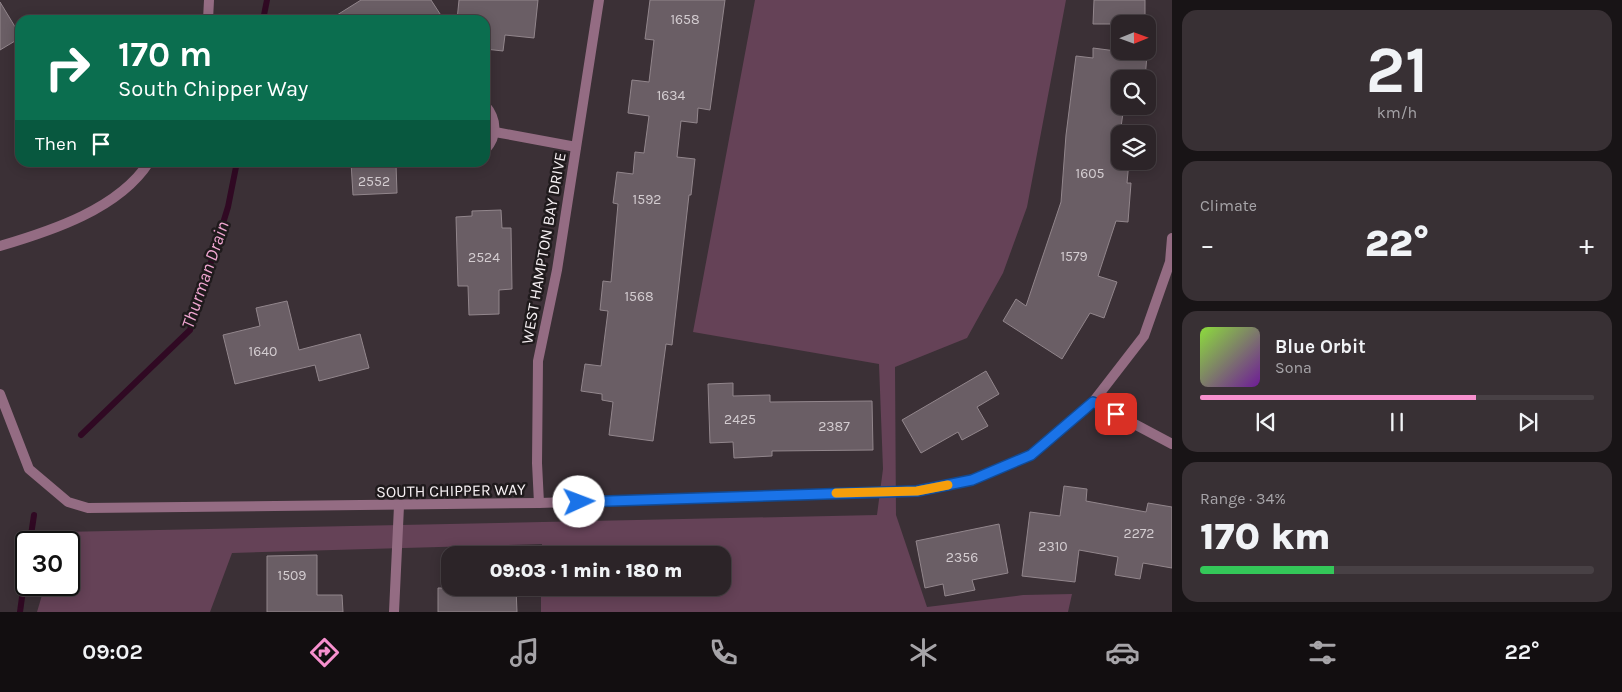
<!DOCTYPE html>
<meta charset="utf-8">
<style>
:root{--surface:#2c2428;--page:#383034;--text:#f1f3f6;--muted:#a6a4a8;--line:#484145;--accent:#f790ce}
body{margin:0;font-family:Karla,sans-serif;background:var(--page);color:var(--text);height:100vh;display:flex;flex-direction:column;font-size:19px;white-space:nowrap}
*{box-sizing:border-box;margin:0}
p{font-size:16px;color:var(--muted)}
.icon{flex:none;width:28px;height:28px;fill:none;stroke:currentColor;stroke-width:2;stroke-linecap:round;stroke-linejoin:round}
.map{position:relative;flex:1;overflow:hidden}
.drawer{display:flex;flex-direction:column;gap:10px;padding:10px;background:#181416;width:450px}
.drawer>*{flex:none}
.guide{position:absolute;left:15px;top:15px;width:475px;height:152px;border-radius:15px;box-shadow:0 2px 12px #0003,0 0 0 1px var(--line);background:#0b6e4f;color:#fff;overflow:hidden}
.needle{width:32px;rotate:89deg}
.buttons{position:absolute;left:1111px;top:15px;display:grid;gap:10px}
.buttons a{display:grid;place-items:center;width:45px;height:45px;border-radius:10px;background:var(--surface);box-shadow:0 2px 12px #0003,0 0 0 1px var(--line);font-size:25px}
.speed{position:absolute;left:15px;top:531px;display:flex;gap:10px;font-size:25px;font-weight:700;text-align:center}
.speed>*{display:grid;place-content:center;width:65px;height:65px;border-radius:50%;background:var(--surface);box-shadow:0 2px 12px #0003,0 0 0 1px var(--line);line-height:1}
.speed .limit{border:2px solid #111;border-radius:8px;background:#fff;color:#111}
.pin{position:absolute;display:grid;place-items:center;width:42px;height:42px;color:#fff;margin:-21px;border-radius:10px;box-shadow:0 2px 8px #0006}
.me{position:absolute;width:55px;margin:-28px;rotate:88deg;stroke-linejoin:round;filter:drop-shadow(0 0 4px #0008)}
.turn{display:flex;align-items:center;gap:18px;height:105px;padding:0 20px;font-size:22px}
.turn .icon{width:65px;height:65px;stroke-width:2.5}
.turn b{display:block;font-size:35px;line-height:42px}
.then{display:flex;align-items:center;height:48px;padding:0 20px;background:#0003;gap:10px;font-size:19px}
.big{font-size:38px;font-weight:800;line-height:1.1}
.drawer .card{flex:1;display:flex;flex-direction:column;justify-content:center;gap:8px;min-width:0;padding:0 18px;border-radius:15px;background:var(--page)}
.drawer .dial{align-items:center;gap:0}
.dial b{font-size:65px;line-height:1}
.song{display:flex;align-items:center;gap:15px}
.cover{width:60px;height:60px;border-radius:8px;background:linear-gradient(135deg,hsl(90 70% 55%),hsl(280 70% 35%))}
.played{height:5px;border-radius:2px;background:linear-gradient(90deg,var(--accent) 70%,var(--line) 70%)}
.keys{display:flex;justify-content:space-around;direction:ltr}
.heat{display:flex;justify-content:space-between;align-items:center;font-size:28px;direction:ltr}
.charge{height:8px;border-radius:4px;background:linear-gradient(90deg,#34c759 34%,var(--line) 0)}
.trip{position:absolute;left:441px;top:546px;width:290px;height:50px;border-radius:15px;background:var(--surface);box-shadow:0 2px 12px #0003,0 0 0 1px var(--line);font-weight:800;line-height:50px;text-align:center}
.tab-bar{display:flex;height:80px;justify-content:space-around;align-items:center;background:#120e10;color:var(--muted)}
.tab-bar .icon{width:35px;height:35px}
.tab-bar .active{color:var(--accent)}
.tab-bar b{font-size:22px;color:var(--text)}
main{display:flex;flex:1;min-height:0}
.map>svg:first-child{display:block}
.green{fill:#654257}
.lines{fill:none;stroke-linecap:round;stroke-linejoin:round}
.stream{stroke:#300923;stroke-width:6}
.building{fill:#6a5e65;stroke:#92868c}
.minor{stroke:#946c83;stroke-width:10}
.route-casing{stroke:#114b97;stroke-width:12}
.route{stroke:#1a73e8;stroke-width:9}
.slow{stroke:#f59e0b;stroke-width:9}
.labels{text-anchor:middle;stroke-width:5;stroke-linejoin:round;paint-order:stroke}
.number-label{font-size:14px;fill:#d3ccd0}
.street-label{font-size:16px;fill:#f6f0f3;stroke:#1f1a1c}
.water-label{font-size:18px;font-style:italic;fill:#f0a6d1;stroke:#1f1a1c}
</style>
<main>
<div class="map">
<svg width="1172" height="612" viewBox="0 0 1172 612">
<rect width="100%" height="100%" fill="#3b3036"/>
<path class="green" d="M 755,0 L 1066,0 L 1027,207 L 1003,273 L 967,338 L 895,367 L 896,515 L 927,607 L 1023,595 L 1072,594 L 1068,612 L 541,612 L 541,588 L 722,588 L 722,555 L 542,555 L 542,544 L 232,553 L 210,612 L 37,612 L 45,585 L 69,585 L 69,542 L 58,542 L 61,532 L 877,515 L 883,469 L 879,364 L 693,332 Z"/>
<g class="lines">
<g class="stream">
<path d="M 263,20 L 267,0"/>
<path d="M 81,435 L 190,330 L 228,207 L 237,162"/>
<path d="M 30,542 L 34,515"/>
<path d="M 20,612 L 26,568"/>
</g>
</g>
<g class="building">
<path d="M 361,0 L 431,0 L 444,20 L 329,20 Z"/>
<path d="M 459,0 L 538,0 L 534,38 L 505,35 L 503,51 L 485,49 L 485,20 L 457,20 Z"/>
<path d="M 650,0 L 725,0 L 710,110 L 698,108 L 697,123 L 681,121 L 677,157 L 695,159 L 691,195 L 689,195 L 672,345 L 666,344 L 653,441 L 609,435 L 613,402 L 602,400 L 602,394 L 581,391 L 585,364 L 601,366 L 608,311 L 600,310 L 603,281 L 611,282 L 618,204 L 613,203 L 617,172 L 633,174 L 635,152 L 644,153 L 649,116 L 628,113 L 632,80 L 649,82 L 654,40 L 645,39 Z"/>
<path d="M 1094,0 L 1145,0 L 1145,24 L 1093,24 Z"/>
<path d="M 0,2 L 20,35 L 20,38 L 0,50 Z"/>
<path d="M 1093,48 L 1147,55 L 1145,79 L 1120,79 L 1120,106 L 1124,106 L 1120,134 L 1120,161 L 1129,161 L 1127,183 L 1131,183 L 1128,222 L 1116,221 L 1098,276 L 1117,282 L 1104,318 L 1090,313 L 1062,359 L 1003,321 L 1016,299 L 1026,306 L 1061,202 L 1066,135 L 1076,56 L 1093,58 Z"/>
<path d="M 351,162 L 396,164 L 397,193 L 353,195 Z"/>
<path d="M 501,210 L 502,228 L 511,228 L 512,289 L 499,290 L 499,314 L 469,315 L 468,286 L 458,286 L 456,217 L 472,216 L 472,211 Z"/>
<path d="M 287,301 L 299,350 L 360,334 L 369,368 L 319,381 L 315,365 L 235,384 L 223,335 L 260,326 L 256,308 Z"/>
<path d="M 986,371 L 999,394 L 977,407 L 988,426 L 962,440 L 958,432 L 921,453 L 902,420 Z"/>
<path d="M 733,383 L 733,396 L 770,395 L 770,402 L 872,401 L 873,450 L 772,451 L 772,456 L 734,458 L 733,442 L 710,443 L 708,384 Z"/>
<path d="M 1064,486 L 1087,489 L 1086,501 L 1146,512 L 1148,503 L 1172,507 L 1172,568 L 1143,563 L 1140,579 L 1115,575 L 1118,557 L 1079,550 L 1075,582 L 1022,576 L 1030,512 L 1060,516 Z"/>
<path d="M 999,524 L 1008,573 L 972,580 L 975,590 L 945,596 L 943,584 L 925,588 L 916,541 Z"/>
<path d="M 317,555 L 317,595 L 342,595 L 343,612 L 267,612 L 267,556 Z"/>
<path d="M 438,588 L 516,588 L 517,612 L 438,612 Z"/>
</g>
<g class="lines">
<g class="minor">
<path d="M 208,20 L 209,0"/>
<path d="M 485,105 C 497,119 498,136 485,150"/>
<path d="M 495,132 L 576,147"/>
<path d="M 0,246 C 51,231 119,209 149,162"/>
<path d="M 0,394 L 29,469 L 68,502 L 88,508 L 539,503 L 917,491 L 972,480 L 1031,455 L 1093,402 L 1172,444"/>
<path d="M 1093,402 L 1144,336 L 1170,262 L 1172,238"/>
<path d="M 539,503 L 537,463 L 538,361 L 557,270 L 599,0"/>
<path d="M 394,612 L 399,506"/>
</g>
</g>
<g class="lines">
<g class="route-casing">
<path id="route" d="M 579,502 L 917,491 L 972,480 L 1031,455 L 1093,402 L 1116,414"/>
</g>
<use href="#route" class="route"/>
<path class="slow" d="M 836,493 L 917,491 L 948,485"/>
</g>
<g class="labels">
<g class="number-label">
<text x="685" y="24">1658</text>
<text x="671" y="100">1634</text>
<text x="1090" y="178">1605</text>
<text x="374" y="186">2552</text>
<text x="647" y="204">1592</text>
<text x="1074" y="261">1579</text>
<text x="484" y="262">2524</text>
<text x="639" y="301">1568</text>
<text x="263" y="356">1640</text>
<text x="740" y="424">2425</text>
<text x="834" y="431">2387</text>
<text x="1139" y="538">2272</text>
<text x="1053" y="551">2310</text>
<text x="962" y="562">2356</text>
<text x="292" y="580">1509</text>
</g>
<g class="street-label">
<text transform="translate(543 248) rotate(-80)" y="6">WEST HAMPTON BAY DRIVE</text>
<text transform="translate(451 490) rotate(-1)" y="6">SOUTH CHIPPER WAY</text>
</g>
<g class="water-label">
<text transform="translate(205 275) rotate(-71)" y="6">Thurman Drain</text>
</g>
</g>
</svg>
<div class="buttons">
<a><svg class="needle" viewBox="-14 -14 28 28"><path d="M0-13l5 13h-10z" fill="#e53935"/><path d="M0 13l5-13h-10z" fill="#a6a4a8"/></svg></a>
<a><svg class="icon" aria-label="search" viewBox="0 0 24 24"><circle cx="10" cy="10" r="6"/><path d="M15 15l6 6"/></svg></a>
<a><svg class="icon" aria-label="layers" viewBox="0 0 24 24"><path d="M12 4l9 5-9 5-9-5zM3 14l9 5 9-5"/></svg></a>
</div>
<div class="speed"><div class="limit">30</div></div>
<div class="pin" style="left:1116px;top:414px;background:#d93025"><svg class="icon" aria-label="arrive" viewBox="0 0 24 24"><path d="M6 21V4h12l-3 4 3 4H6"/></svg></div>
<svg class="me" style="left:579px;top:502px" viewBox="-20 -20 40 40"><circle r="19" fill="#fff"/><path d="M0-13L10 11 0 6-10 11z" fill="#1a73e8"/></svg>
<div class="trip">09:03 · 1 min · 180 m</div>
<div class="guide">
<div class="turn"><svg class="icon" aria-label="right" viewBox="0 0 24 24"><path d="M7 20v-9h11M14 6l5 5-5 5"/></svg><div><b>170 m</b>South Chipper Way</div></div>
<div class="then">Then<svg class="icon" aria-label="arrive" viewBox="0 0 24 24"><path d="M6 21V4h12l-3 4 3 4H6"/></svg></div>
</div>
</div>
<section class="drawer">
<div class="card dial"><b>21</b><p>km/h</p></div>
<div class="card"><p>Climate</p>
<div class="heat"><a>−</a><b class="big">22°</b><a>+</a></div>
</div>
<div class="card">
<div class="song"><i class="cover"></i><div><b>Blue Orbit</b><p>Sona</p></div></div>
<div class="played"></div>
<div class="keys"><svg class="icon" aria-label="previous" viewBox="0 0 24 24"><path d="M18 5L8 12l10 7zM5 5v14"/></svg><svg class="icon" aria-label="pause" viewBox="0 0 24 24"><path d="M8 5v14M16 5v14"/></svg><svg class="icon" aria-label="next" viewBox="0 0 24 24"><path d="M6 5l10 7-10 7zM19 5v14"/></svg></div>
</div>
<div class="card"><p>Range · 34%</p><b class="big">170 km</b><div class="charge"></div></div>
</section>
</main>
<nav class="tab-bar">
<b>09:02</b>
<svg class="icon active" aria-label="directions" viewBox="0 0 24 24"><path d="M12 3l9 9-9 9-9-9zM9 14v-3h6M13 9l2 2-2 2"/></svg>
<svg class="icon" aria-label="music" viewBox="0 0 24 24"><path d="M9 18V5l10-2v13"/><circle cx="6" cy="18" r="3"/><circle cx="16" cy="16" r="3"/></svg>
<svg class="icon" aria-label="phone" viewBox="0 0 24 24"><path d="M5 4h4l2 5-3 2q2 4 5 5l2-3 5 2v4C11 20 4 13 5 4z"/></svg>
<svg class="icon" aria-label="climate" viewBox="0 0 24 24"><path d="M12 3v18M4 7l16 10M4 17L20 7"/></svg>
<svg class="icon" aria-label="car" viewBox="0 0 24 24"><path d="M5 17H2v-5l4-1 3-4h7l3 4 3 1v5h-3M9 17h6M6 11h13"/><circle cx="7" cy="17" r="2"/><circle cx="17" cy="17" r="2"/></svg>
<svg class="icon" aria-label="filters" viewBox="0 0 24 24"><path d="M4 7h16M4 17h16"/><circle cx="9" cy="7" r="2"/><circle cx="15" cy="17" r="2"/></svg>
<b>22°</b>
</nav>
